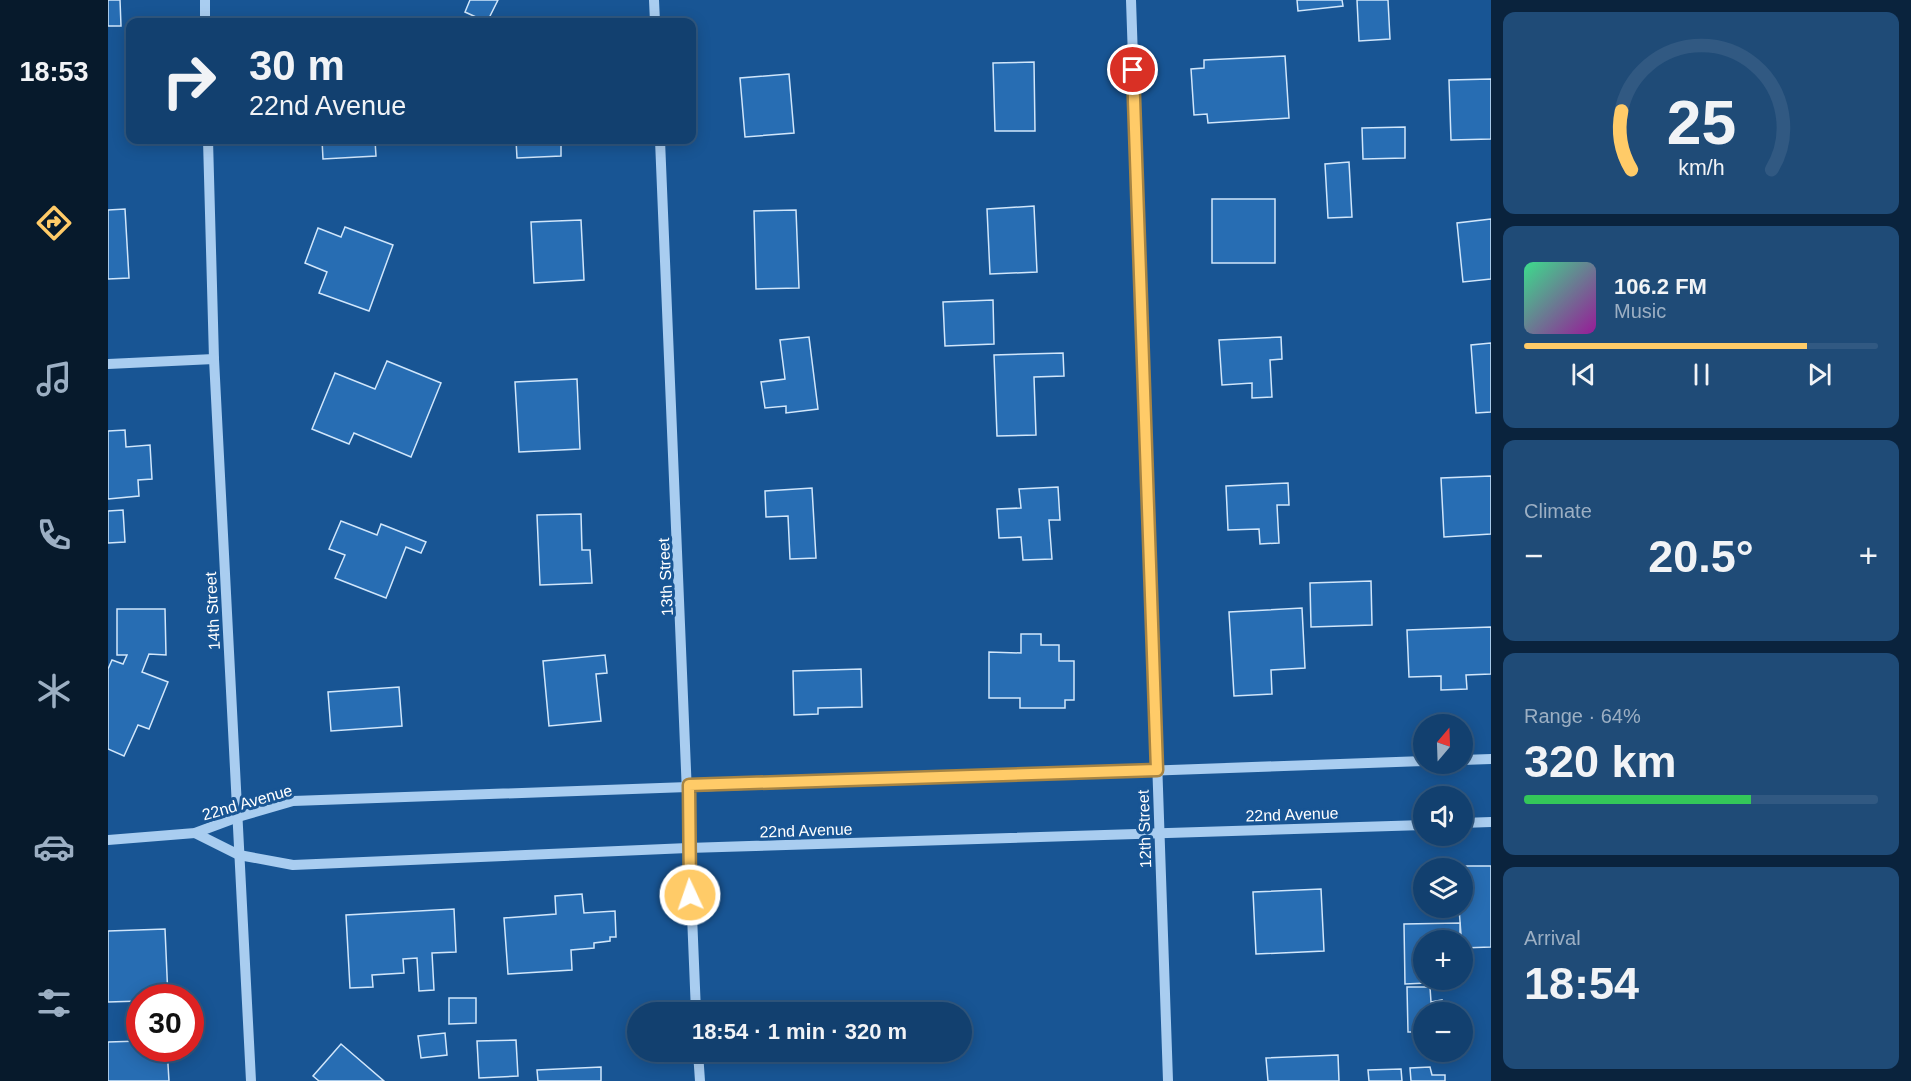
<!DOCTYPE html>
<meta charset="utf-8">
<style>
:root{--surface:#12406f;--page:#1f4b77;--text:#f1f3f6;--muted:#9cafc3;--line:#315982;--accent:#ffcb68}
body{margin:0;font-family:Helvetica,sans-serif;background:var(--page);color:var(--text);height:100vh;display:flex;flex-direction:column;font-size:22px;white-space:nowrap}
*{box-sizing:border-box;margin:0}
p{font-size:20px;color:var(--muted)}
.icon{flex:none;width:33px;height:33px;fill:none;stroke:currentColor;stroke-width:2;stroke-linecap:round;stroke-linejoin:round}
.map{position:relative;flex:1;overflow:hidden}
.sheet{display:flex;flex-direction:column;gap:12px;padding:12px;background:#0a233d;width:420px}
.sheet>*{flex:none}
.banner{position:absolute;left:18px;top:18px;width:570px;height:126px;border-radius:12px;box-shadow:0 3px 15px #0003,0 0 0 2px var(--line);background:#12406f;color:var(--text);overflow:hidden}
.needle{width:39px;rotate:19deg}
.fabs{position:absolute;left:1305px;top:714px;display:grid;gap:12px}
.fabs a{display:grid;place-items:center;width:60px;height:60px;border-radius:50%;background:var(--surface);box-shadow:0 3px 15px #0003,0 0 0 2px var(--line);font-size:30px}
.speed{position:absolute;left:18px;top:984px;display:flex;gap:12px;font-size:30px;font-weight:700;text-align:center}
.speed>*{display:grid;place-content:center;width:78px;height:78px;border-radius:50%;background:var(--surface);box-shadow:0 3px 15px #0003,0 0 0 2px var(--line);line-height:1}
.speed .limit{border:9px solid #d22;background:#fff;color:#111}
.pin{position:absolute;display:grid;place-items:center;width:51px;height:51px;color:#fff;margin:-26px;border:3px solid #fff;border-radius:50%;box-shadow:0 2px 6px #0007}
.me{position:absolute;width:66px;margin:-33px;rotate:357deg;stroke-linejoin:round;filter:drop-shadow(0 0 4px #0008)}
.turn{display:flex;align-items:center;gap:21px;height:126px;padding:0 24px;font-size:27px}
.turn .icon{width:78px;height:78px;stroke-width:2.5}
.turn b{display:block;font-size:42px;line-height:51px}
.big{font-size:45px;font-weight:600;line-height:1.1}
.sheet .card{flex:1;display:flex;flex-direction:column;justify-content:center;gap:9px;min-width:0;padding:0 21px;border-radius:12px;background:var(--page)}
.sheet .dial{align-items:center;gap:0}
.dial svg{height:156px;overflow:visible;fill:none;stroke:var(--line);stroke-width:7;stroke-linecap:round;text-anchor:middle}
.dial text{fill:var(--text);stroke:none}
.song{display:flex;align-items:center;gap:18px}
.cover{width:72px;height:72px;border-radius:9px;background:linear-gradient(135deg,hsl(150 70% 55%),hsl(300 70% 35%))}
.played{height:6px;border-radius:3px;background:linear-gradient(90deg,var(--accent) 80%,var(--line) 80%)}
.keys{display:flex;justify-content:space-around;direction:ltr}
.heat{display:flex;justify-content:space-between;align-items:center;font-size:33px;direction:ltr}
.charge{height:9px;border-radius:4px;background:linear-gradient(90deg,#34c759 64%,var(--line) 0)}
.trip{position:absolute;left:519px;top:1002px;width:345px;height:60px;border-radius:30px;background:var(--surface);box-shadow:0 3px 15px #0003,0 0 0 2px var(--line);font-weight:600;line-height:60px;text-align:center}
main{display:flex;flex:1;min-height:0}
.tab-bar{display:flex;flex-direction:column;width:108px;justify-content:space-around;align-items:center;background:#071a2c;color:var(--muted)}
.tab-bar .icon{width:42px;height:42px}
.tab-bar .on{color:var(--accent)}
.tab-bar b{font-size:27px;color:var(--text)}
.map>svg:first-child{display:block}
.building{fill:#276db3;stroke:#d0e6fb;stroke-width:1.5}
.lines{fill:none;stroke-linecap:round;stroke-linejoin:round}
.minor{stroke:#a9cdf0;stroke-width:10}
.route-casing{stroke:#a68444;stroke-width:15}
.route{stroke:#ffcb68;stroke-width:10}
.labels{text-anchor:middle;stroke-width:6;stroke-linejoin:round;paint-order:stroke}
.street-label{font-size:16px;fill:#fff;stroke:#185594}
</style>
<main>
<nav class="tab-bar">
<b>18:53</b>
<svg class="icon on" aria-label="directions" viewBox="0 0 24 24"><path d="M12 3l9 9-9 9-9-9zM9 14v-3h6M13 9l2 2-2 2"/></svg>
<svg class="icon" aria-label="music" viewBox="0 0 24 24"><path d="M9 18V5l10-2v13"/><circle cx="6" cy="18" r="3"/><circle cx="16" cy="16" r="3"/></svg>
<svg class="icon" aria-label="phone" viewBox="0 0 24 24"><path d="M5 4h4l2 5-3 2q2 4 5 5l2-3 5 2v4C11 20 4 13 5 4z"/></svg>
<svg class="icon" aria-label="climate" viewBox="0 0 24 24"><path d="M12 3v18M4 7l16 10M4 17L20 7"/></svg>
<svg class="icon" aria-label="car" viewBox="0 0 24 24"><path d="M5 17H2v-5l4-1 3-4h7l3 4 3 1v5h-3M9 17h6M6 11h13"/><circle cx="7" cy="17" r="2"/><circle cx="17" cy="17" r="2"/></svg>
<svg class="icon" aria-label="filters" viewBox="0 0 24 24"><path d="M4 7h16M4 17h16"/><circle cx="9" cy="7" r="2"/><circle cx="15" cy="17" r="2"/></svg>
</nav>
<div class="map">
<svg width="1383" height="1081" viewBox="0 0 1383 1081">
<rect width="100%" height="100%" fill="#185594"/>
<g class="building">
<path d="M 0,0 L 12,0 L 13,26 L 0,26 Z"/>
<path d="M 362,0 L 390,0 L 379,22 L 357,12 Z"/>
<path d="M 1189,0 L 1234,0 L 1235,6 L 1190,11 Z"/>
<path d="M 1249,0 L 1280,0 L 1282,39 L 1251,41 Z"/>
<path d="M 1177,56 L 1181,118 L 1100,123 L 1099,114 L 1086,115 L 1083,69 L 1096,68 L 1096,60 Z"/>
<path d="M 926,62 L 927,131 L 887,131 L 885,63 Z"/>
<path d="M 681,74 L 686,133 L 637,137 L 632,78 Z"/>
<path d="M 1383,79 L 1383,139 L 1343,140 L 1341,80 Z"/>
<path d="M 1297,127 L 1297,158 L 1255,159 L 1254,128 Z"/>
<path d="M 214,140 L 267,140 L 268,156 L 215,159 Z"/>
<path d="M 408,140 L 453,140 L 453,156 L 409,158 Z"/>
<path d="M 1241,162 L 1244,217 L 1220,218 L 1217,164 Z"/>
<rect x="1104" y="199" width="63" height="64"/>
<path d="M 926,206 L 929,272 L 882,274 L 879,209 Z"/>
<path d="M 17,209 L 21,278 L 0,279 L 0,210 Z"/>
<path d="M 688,210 L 691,288 L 648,289 L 646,211 Z"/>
<path d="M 1383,219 L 1383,279 L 1355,282 L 1349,223 Z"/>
<path d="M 473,220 L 476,280 L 426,283 L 423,222 Z"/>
<path d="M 237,227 L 285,245 L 261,311 L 211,293 L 219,272 L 197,263 L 210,228 L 233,237 Z"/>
<path d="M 885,300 L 886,344 L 837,346 L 835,302 Z"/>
<path d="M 701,337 L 710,409 L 678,413 L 678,406 L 657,408 L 653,382 L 677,379 L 672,340 Z"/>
<path d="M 1173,337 L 1174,359 L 1162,360 L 1164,397 L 1144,398 L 1144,383 L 1114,385 L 1111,340 Z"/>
<path d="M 1383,343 L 1383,412 L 1368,413 L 1363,345 Z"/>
<path d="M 955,353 L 956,376 L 926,377 L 928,435 L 889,436 L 886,355 Z"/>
<path d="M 279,361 L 333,383 L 303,457 L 246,433 L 241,444 L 204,429 L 227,373 L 267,389 Z"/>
<path d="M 469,379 L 472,449 L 411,452 L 407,382 Z"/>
<path d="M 17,430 L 18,447 L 42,445 L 44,479 L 30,480 L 31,496 L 0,499 L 0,431 Z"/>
<path d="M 1383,476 L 1383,534 L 1336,537 L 1333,478 Z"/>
<path d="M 1180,483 L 1181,505 L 1169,505 L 1171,543 L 1152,544 L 1151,529 L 1120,530 L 1118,486 Z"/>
<path d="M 950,487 L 952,520 L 941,520 L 944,559 L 915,560 L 913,537 L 891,538 L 889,509 L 913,508 L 911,489 Z"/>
<path d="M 704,488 L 708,558 L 682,559 L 680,516 L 658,517 L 657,491 Z"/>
<path d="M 15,510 L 17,542 L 0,543 L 0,511 Z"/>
<path d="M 473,514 L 474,550 L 482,550 L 484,583 L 432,585 L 429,515 Z"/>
<path d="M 233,521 L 269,535 L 273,524 L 318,542 L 313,553 L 298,547 L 278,598 L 227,578 L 237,555 L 221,549 Z"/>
<path d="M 1263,581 L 1264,625 L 1203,627 L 1202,583 Z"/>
<path d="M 1194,608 L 1197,668 L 1163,670 L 1164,694 L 1126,696 L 1121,612 Z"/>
<path d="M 9,609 L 57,609 L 58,655 L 41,654 L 34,672 L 60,682 L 41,729 L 30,725 L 16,756 L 0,749 L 0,669 L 4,660 L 15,664 L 19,655 L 9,655 Z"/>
<path d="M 1383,627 L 1383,674 L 1358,675 L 1359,689 L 1333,690 L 1333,676 L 1301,677 L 1299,630 Z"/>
<path d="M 913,634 L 933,634 L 933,645 L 951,645 L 951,661 L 966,661 L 966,700 L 957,700 L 957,708 L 912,708 L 912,698 L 881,698 L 881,652 L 913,653 Z"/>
<path d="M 497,655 L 499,673 L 488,674 L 493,721 L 441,726 L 435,661 Z"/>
<path d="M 753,669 L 754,707 L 710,708 L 710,714 L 686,715 L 685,671 Z"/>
<path d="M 291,687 L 294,726 L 223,731 L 220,692 Z"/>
<path d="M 1350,866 L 1383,866 L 1383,947 L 1354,948 L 1351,908 L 1354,908 L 1354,868 Z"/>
<path d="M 1213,889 L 1216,951 L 1148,954 L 1145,892 Z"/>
<path d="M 474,894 L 476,913 L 507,911 L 508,937 L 502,937 L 502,941 L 486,943 L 486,948 L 463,950 L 464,970 L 400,974 L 396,918 L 448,914 L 447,896 Z"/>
<path d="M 346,909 L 348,952 L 324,953 L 326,990 L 311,991 L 309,958 L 295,959 L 296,973 L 264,975 L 265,987 L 242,988 L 238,915 Z"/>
<path d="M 1352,923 L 1352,940 L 1316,940 L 1316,980 L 1318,983 L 1297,984 L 1296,924 Z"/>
<path d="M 57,929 L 60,998 L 32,998 L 32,1001 L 0,1002 L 0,931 Z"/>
<path d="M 1299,987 L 1322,987 L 1323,1002 L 1334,1000 L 1335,1012 L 1316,1012 L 1316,1032 L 1300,1032 Z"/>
<path d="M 341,998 L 368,998 L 368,1023 L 341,1024 Z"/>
<path d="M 337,1033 L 339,1055 L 313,1058 L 310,1036 Z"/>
<path d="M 408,1040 L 410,1076 L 371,1078 L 369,1041 Z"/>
<path d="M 32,1041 L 32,1048 L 59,1048 L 61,1081 L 0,1081 L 0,1042 Z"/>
<path d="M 233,1044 L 276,1081 L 211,1081 L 205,1076 Z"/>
<path d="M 1230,1055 L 1231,1081 L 1160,1081 L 1158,1058 Z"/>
<path d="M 493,1067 L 493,1081 L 430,1081 L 429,1070 Z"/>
<path d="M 1322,1067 L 1324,1075 L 1337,1075 L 1337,1081 L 1303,1081 L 1302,1068 Z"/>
<path d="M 1293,1069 L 1294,1081 L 1261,1081 L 1260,1070 Z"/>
</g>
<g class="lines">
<g class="minor">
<path d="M 97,0 L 97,22"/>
<path d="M 546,0 L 547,22"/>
<path d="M 1023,0 L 1060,1081"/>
<path d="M 100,140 L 106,359 L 143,1081"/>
<path d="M 552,140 L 588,1012"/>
<path d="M 0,364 L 106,359"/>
<path d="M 1354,760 L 1383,759"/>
<path d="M 1354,823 L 1383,822"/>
<path d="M 87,833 L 131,855 L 185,865 L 580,848 L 1316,825"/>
<path d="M 0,840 L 87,833 L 130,817 L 185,801 L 1316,761"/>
<path d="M 590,1052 L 592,1081"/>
</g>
</g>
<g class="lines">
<g class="route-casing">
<path id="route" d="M 582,895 L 581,785 L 1049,770 L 1025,70"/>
</g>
<use href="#route" class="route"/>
</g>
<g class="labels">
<g class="street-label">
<text transform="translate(557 577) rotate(-93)" y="6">13th Street</text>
<text transform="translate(104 611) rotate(-93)" y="6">14th Street</text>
<text transform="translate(139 802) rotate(-16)" y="6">22nd Avenue</text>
<text transform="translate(1184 814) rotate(-2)" y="6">22nd Avenue</text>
<text transform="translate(1036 829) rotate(-92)" y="6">12th Street</text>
<text transform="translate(698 830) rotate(-2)" y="6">22nd Avenue</text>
</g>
</g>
</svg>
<div class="fabs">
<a><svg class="needle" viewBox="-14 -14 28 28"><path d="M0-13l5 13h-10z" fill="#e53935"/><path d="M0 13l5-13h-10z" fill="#9cafc3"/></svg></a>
<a><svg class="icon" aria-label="sound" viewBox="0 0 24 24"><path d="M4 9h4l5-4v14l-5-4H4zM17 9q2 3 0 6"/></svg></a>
<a><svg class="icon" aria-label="layers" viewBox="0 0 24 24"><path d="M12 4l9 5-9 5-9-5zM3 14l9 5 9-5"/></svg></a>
<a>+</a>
<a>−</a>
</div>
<div class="speed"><div class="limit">30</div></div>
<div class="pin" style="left:1025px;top:70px;background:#d93025"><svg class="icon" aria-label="arrive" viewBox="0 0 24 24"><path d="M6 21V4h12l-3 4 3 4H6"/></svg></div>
<svg class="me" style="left:582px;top:895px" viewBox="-20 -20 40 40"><circle r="17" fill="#ffcb68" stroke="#fff" stroke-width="3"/><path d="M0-11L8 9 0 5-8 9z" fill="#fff"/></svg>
<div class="trip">18:54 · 1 min · 320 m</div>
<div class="banner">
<div class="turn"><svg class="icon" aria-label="right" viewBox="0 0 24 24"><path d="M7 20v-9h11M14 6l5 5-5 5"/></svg><div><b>30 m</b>22nd Avenue</div></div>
</div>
</div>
<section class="sheet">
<div class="card dial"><svg viewBox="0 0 100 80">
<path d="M14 69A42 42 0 1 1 86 69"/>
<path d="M14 69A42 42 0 0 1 9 39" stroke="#ffcb68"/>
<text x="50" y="56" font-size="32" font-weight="700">25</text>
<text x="50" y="72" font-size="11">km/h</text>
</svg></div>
<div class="card">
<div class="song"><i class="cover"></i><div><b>106.2 FM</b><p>Music</p></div></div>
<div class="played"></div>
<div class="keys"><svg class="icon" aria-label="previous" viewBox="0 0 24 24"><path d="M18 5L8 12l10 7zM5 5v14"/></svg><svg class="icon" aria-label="pause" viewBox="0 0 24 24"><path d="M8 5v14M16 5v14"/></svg><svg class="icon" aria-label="next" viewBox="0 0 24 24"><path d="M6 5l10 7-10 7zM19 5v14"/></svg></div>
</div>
<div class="card"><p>Climate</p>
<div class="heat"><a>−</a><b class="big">20.5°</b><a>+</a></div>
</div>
<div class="card"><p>Range · 64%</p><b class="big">320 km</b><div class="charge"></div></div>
<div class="card"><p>Arrival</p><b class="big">18:54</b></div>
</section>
</main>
